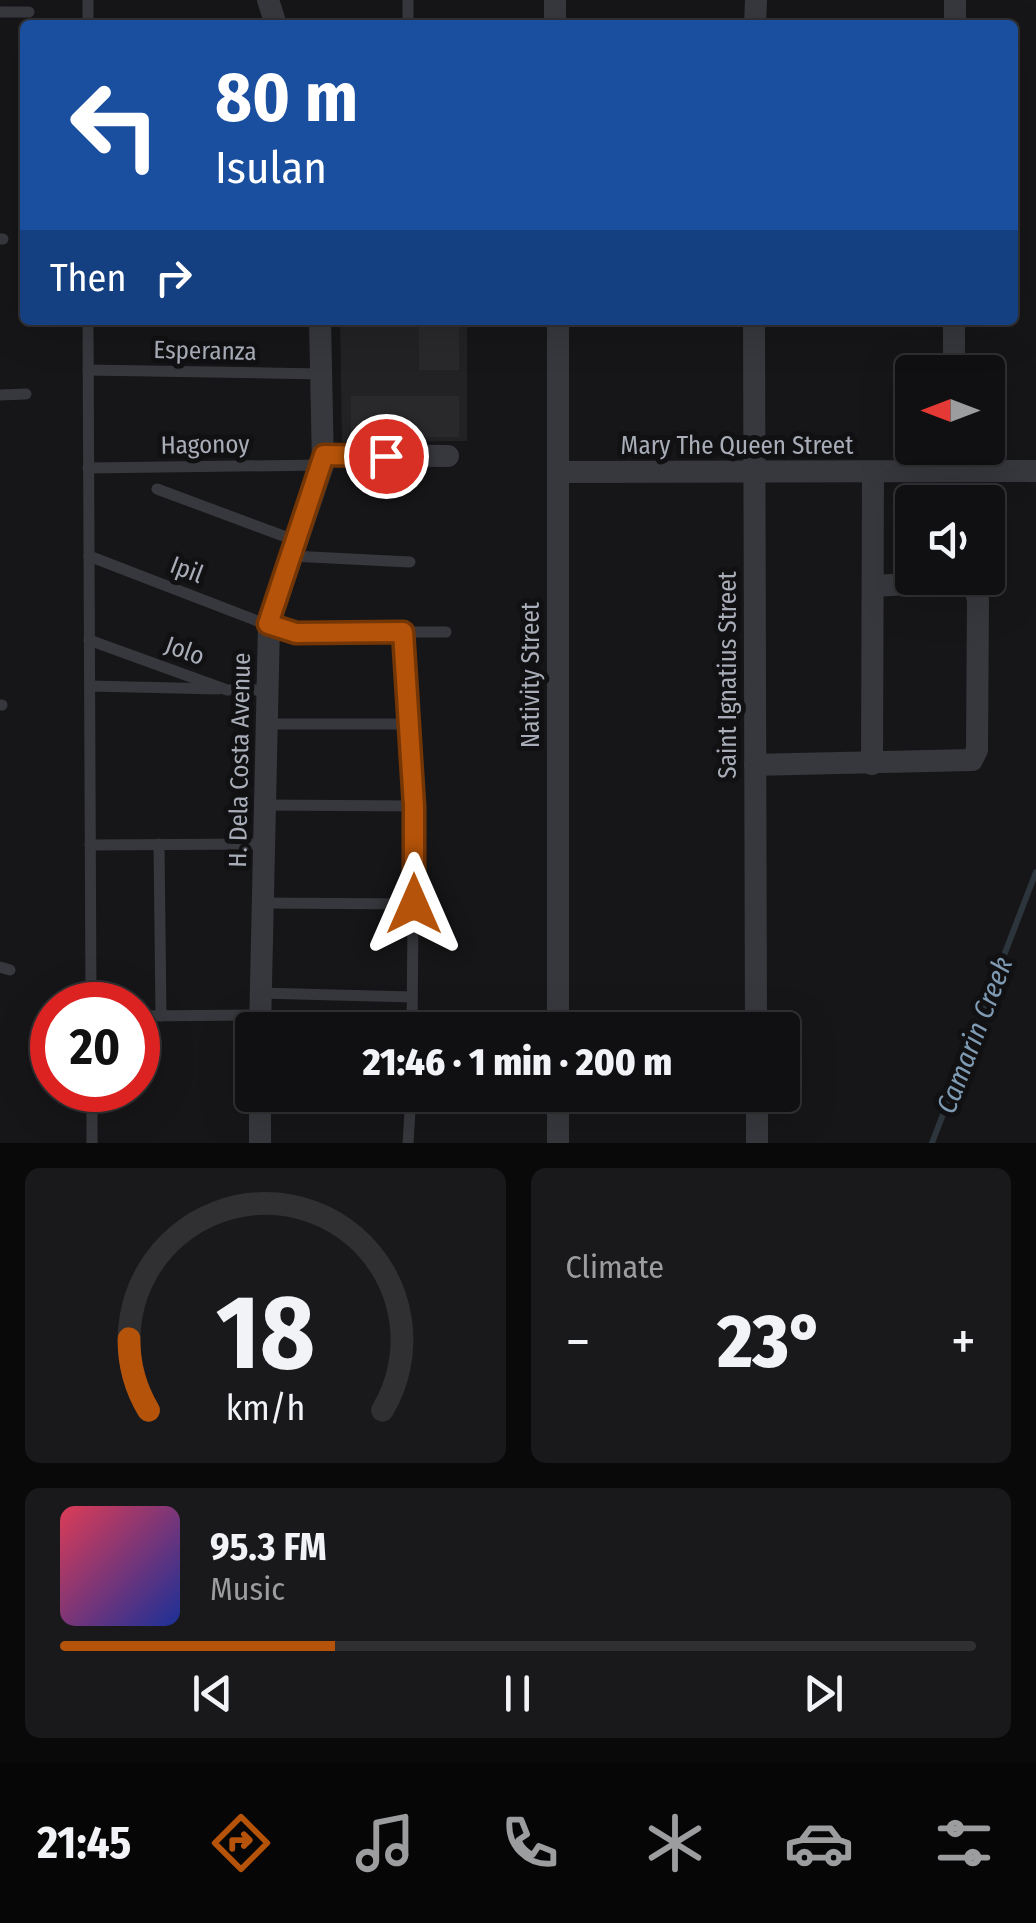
<!DOCTYPE html>
<meta charset="utf-8">
<style>
:root{--surface:#101012;--page:#19191b;--text:#f1f3f6;--muted:#9c9d9f;--line:#303032;--accent:#b45309}
body{margin:0;font-family:"Fira Sans Condensed",sans-serif;background:var(--page);color:var(--text);height:100vh;display:flex;flex-direction:column;font-size:38px;white-space:nowrap}
*{box-sizing:border-box;margin:0}
p{font-size:32px;color:var(--muted)}
.icon{flex:none;width:55px;height:55px;fill:none;stroke:currentColor;stroke-width:2;stroke-linecap:round;stroke-linejoin:round}
.map{position:relative;height:1143px;overflow:hidden}
.side{display:flex;flex-direction:column;gap:25px;padding:25px;background:#09090a;flex:1}
.side>*{flex:none}
.hud{position:absolute;left:20px;top:20px;width:998px;height:305px;border-radius:10px;box-shadow:0 10px 40px #0002,0 0 0 2px var(--line);background:#1a4fa0;color:#fff;overflow:hidden}
.needle{width:65px;rotate:270deg}
.tools{position:absolute;left:895px;top:355px;display:grid;gap:20px}
.tools a{display:grid;place-items:center;width:110px;height:110px;border-radius:10px;background:var(--surface);box-shadow:0 10px 40px #0002,0 0 0 2px var(--line);font-size:50px}
.speed{position:absolute;left:30px;top:982px;display:flex;gap:20px;font-size:50px;font-weight:700;text-align:center}
.speed>*{display:grid;place-content:center;width:130px;height:130px;border-radius:50%;background:var(--surface);box-shadow:0 10px 40px #0002,0 0 0 2px var(--line);line-height:1}
.speed .limit{border:15px solid #d22;background:#fff;color:#111}
.pin{position:absolute;display:grid;place-items:center;width:85px;height:85px;color:#fff;margin:-42px;border:5px solid #fff;border-radius:50%;box-shadow:0 2px 10px #0007}
.me{position:absolute;width:110px;margin:-55px;rotate:0deg;stroke-linejoin:round;filter:drop-shadow(0 0 8px #0008)}
.turn{display:flex;align-items:center;gap:35px;height:210px;padding:0 30px;font-size:45px}
.turn .icon{width:130px;height:130px;stroke-width:2.5}
.turn b{display:block;font-size:70px;line-height:85px}
.then{display:flex;align-items:center;height:95px;padding:0 30px;background:#0003;gap:20px;font-size:38px}
.big{font-size:75px;font-weight:800;line-height:1.1}
.side .tile{flex:1;display:flex;flex-direction:column;justify-content:center;gap:15px;min-width:0;padding:0 35px;border-radius:15px;background:var(--page)}
.side .dial{align-items:center;gap:0}
.dial svg{height:260px;overflow:visible;fill:none;stroke:var(--line);stroke-width:7;stroke-linecap:round;text-anchor:middle}
.dial text{fill:var(--text);stroke:none}
.song{display:flex;align-items:center;gap:30px}
.cover{width:120px;height:120px;border-radius:15px;background:linear-gradient(135deg,hsl(350 70% 55%),hsl(230 70% 35%))}
.played{height:10px;border-radius:5px;background:linear-gradient(90deg,var(--accent) 30%,var(--line) 30%)}
.keys{display:flex;justify-content:space-around;direction:ltr}
.heat{display:flex;justify-content:space-between;align-items:center;font-size:55px;direction:ltr}
.side .tiles{flex:1;display:grid;gap:25px;grid-template-columns:1fr 1fr}
.tile:last-child{grid-column:span 2}
.trip{position:absolute;left:235px;top:1012px;width:565px;height:100px;border-radius:10px;background:var(--surface);box-shadow:0 10px 40px #0002,0 0 0 2px var(--line);font-weight:800;line-height:100px;text-align:center}
.tab-bar{display:flex;height:160px;justify-content:space-around;align-items:center;background:#060607;color:var(--muted)}
.tab-bar .icon{width:70px;height:70px}
.tab-bar .active{color:var(--accent)}
.tab-bar b{font-size:45px;color:var(--text)}
.map>svg:first-child{display:block}
.built{fill:#222225}
.lines{fill:none;stroke-linecap:round;stroke-linejoin:round}
.stream{stroke:#2c353c;stroke-width:6}
.building{fill:#29292c}
.service{stroke:#37383d;stroke-width:11}
.minor{stroke:#37383d;stroke-width:22}
.route-casing{stroke:#753606;stroke-width:25}
.route{stroke:#b45309;stroke-width:18}
.labels{text-anchor:middle;stroke-width:10;stroke-linejoin:round;paint-order:stroke}
.street-label{font-size:25px;fill:#a8adb8;stroke:#111113}
.water-label{font-size:28px;font-style:italic;fill:#7f9bb3;stroke:#111113}
</style>
<div class="map">
<svg width="1036" height="1143" viewBox="0 0 1036 1143">
<rect width="100%" height="100%" fill="#161618"/>
<path class="built" d="M 340,320 L 467,320 L 467,441 L 342,442 Z"/>
<g class="lines">
<path class="stream" d="M 932,1143 L 1036,872"/>
</g>
<g class="building">
<rect x="419" y="320" width="40" height="50"/>
<rect x="351" y="396" width="108" height="41"/>
</g>
<g class="lines">
<g class="service">
<path d="M 88,0 L 88,25"/>
<path d="M 0,12 L 29,12"/>
<path d="M 408,25 L 408,0"/>
<path d="M 0,239 L 3,239"/>
<path d="M 88,320 L 91,1005"/>
<path d="M 88,370 L 322,374"/>
<path d="M 0,395 L 26,394"/>
<path d="M 88,468 L 323,465"/>
<path d="M 157,489 L 297,541"/>
<path d="M 89,556 L 286,632 L 446,632"/>
<path d="M 291,556 L 410,562"/>
<path d="M 403,632 L 414,806 L 412,1030"/>
<path d="M 89,640 L 227,690 L 267,690"/>
<path d="M 90,686 L 218,689"/>
<path d="M 0,705 L 2,705"/>
<path d="M 266,724 L 409,724"/>
<path d="M 265,805 L 414,806"/>
<path d="M 159,844 L 161,1016"/>
<path d="M 90,845 L 264,844"/>
<path d="M 264,903 L 414,904"/>
<path d="M 0,967 L 10,970"/>
<path d="M 260,993 L 412,997"/>
<path d="M 138,1016 L 260,1015"/>
<path d="M 92,1090 L 92,1143"/>
<path d="M 408,1143 L 411,1095"/>
</g>
<g class="minor">
<path d="M 268,0 L 276,25"/>
<path d="M 555,0 L 555,25"/>
<path d="M 755,25 L 756,0"/>
<path d="M 955,25 L 955,0"/>
<path d="M 558,320 L 558,1030"/>
<path d="M 754,320 L 756,1030"/>
<path d="M 954,372 L 954,320"/>
<path d="M 324,455 L 448,456"/>
<path d="M 558,472 L 1036,471"/>
<path d="M 872,764 L 873,472"/>
<path d="M 755,765 L 972,760 L 977,750 L 978,600 L 974,585 L 962,581 L 873,586"/>
<path d="M 260,1030 L 269,624 L 323,465 L 320,320"/>
<path d="M 260,1095 L 260,1143"/>
<path d="M 558,1095 L 558,1143"/>
<path d="M 757,1095 L 757,1143"/>
</g>
</g>
<g class="lines">
<g class="route-casing">
<path id="route" d="M 386,456 L 324,455 L 268,624 L 296,633 L 403,632 L 414,806 L 414,904"/>
</g>
<use href="#route" class="route"/>
</g>
<g class="labels">
<g class="street-label">
<text transform="translate(205 350) rotate(1)" y="9">Esperanza</text>
<text transform="translate(205 444) rotate(-1)" y="9">Hagonoy</text>
<text x="737" y="454">Mary The Queen Street</text>
<text transform="translate(187 569) rotate(21)" y="9">Ipil</text>
<text transform="translate(185 650) rotate(20)" y="9">Jolo</text>
<text transform="translate(530 675) rotate(-90)" y="9">Nativity Street</text>
<text transform="translate(727 675) rotate(-90)" y="9">Saint Ignatius Street</text>
<text transform="translate(239 760) rotate(-89)" y="9">H. Dela Costa Avenue</text>
</g>
<g class="water-label">
<text transform="translate(974 1035) rotate(-69)" y="10">Camarin Creek</text>
</g>
</g>
</svg>
<div class="tools">
<a><svg class="needle" viewBox="-14 -14 28 28"><path d="M0-13l5 13h-10z" fill="#e53935"/><path d="M0 13l5-13h-10z" fill="#9c9d9f"/></svg></a>
<a><svg class="icon" aria-label="sound" viewBox="0 0 24 24"><path d="M4 9h4l5-4v14l-5-4H4zM17 9q2 3 0 6"/></svg></a>
</div>
<div class="speed"><div class="limit">20</div></div>
<div class="pin" style="left:386px;top:456px;background:#d93025"><svg class="icon" aria-label="arrive" viewBox="0 0 24 24"><path d="M6 21V4h12l-3 4 3 4H6"/></svg></div>
<svg class="me" style="left:414px;top:904px" viewBox="-20 -20 40 40"><path d="M0-17L14 15 0 8-14 15z" fill="#b45309" stroke="#fff" stroke-width="4"/></svg>
<div class="trip">21:46 · 1 min · 200 m</div>
<div class="hud">
<div class="turn"><svg class="icon" aria-label="left" viewBox="0 0 24 24"><path d="M17 20v-9H6M10 6l-5 5 5 5"/></svg><div><b>80 m</b>Isulan</div></div>
<div class="then">Then<svg class="icon" aria-label="right" viewBox="0 0 24 24"><path d="M7 20v-9h11M14 6l5 5-5 5"/></svg></div>
</div>
</div>
<section class="side">
<div class="tiles">
<div class="tile dial"><svg viewBox="0 0 100 80">
<path d="M14 69A42 42 0 1 1 86 69"/>
<path d="M14 69A42 42 0 0 1 8 47" stroke="#b45309"/>
<text x="50" y="56" font-size="32" font-weight="700">18</text>
<text x="50" y="72" font-size="11">km/h</text>
</svg></div>
<div class="tile"><p>Climate</p>
<div class="heat"><a>−</a><b class="big">23°</b><a>+</a></div>
</div>
<div class="tile">
<div class="song"><i class="cover"></i><div><b>95.3 FM</b><p>Music</p></div></div>
<div class="played"></div>
<div class="keys"><svg class="icon" aria-label="previous" viewBox="0 0 24 24"><path d="M18 5L8 12l10 7zM5 5v14"/></svg><svg class="icon" aria-label="pause" viewBox="0 0 24 24"><path d="M8 5v14M16 5v14"/></svg><svg class="icon" aria-label="next" viewBox="0 0 24 24"><path d="M6 5l10 7-10 7zM19 5v14"/></svg></div>
</div>
</div>
</section>
<nav class="tab-bar">
<b>21:45</b>
<svg class="icon active" aria-label="directions" viewBox="0 0 24 24"><path d="M12 3l9 9-9 9-9-9zM9 14v-3h6M13 9l2 2-2 2"/></svg>
<svg class="icon" aria-label="music" viewBox="0 0 24 24"><path d="M9 18V5l10-2v13"/><circle cx="6" cy="18" r="3"/><circle cx="16" cy="16" r="3"/></svg>
<svg class="icon" aria-label="phone" viewBox="0 0 24 24"><path d="M5 4h4l2 5-3 2q2 4 5 5l2-3 5 2v4C11 20 4 13 5 4z"/></svg>
<svg class="icon" aria-label="climate" viewBox="0 0 24 24"><path d="M12 3v18M4 7l16 10M4 17L20 7"/></svg>
<svg class="icon" aria-label="car" viewBox="0 0 24 24"><path d="M5 17H2v-5l4-1 3-4h7l3 4 3 1v5h-3M9 17h6M6 11h13"/><circle cx="7" cy="17" r="2"/><circle cx="17" cy="17" r="2"/></svg>
<svg class="icon" aria-label="filters" viewBox="0 0 24 24"><path d="M4 7h16M4 17h16"/><circle cx="9" cy="7" r="2"/><circle cx="15" cy="17" r="2"/></svg>
</nav>
